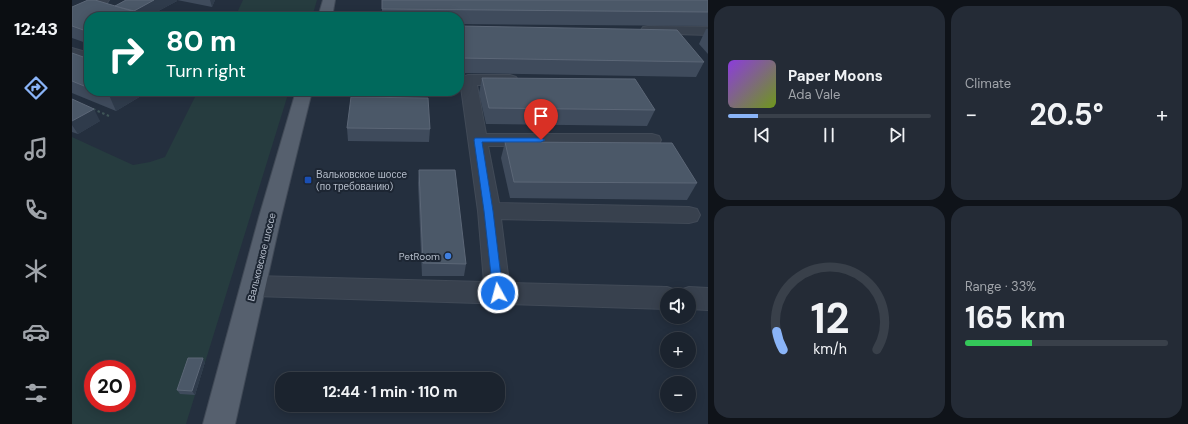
<!DOCTYPE html>
<meta charset="utf-8">
<style>
:root{--surface:#1b232e;--page:#242b36;--text:#f1f3f6;--muted:#a0a4aa;--line:#39404a;--accent:#8ab4f8}
body{margin:0;font-family:"DM Sans",sans-serif;background:var(--page);color:var(--text);height:100vh;display:flex;flex-direction:column;font-size:15px;white-space:nowrap}
*{box-sizing:border-box;margin:0}
p{font-size:13px;color:var(--muted)}
.icon{flex:none;width:22px;height:22px;fill:none;stroke:currentColor;stroke-width:2;stroke-linecap:round;stroke-linejoin:round}
.map{position:relative;flex:1;overflow:hidden}
.side{display:flex;flex-direction:column;gap:6px;padding:6px;background:#0f1319;width:480px}
.side>*{flex:none}
.banner{position:absolute;left:12px;top:12px;width:380px;height:84px;border-radius:16px;box-shadow:0 2px 10px #0003,0 0 0 1px var(--line);background:#00695c;color:#fff;overflow:hidden}
.controls{position:absolute;left:588px;top:288px;display:grid;gap:8px}
.controls a{display:grid;place-items:center;width:36px;height:36px;border-radius:50%;background:var(--surface);box-shadow:0 2px 10px #0003,0 0 0 1px var(--line);font-size:20px}
.speed{position:absolute;left:12px;top:360px;display:flex;gap:8px;font-size:20px;font-weight:700;text-align:center}
.speed>*{display:grid;place-content:center;width:52px;height:52px;border-radius:50%;background:var(--surface);box-shadow:0 2px 10px #0003,0 0 0 1px var(--line);line-height:1}
.speed .limit{border:6px solid #d22;background:#fff;color:#111}
.pin{position:absolute;display:grid;place-items:center;width:34px;height:34px;color:#fff;margin:-41px -17px;border-radius:50% 50% 50% 0;rotate:-45deg;box-shadow:0 0 4px #0007}
.pin .icon{rotate:45deg}
.me{position:absolute;width:44px;margin:-22px;rotate:353deg;stroke-linejoin:round;filter:drop-shadow(0 0 3px #0008)}
.turn{display:flex;align-items:center;gap:14px;height:84px;padding:0 16px;font-size:18px}
.turn .icon{width:52px;height:52px;stroke-width:2.5}
.turn b{display:block;font-size:28px;line-height:34px}
.big{font-size:30px;font-weight:700;line-height:1.1}
.side .widget{flex:1;display:flex;flex-direction:column;justify-content:center;gap:6px;min-width:0;padding:0 14px;border-radius:16px;background:var(--page)}
.side .dial{align-items:center;gap:0}
.dial svg{height:104px;overflow:visible;fill:none;stroke:var(--line);stroke-width:7;stroke-linecap:round;text-anchor:middle}
.dial text{fill:var(--text);stroke:none}
.song{display:flex;align-items:center;gap:12px}
.cover{width:48px;height:48px;border-radius:6px;background:linear-gradient(135deg,hsl(270 70% 55%),hsl(80 70% 35%))}
.played{height:4px;border-radius:2px;background:linear-gradient(90deg,var(--accent) 15%,var(--line) 15%)}
.keys{display:flex;justify-content:space-around;direction:ltr}
.heat{display:flex;justify-content:space-between;align-items:center;font-size:22px;direction:ltr}
.charge{height:6px;border-radius:3px;background:linear-gradient(90deg,#34c759 33%,var(--line) 0)}
.side .tiles{flex:1;display:grid;gap:6px;grid-template-columns:repeat(2,1fr)}
.trip{position:absolute;left:203px;top:372px;width:230px;height:40px;border-radius:16px;background:var(--surface);box-shadow:0 2px 10px #0003,0 0 0 1px var(--line);font-weight:700;line-height:40px;text-align:center}
main{display:flex;flex:1;min-height:0}
.tabs{display:flex;flex-direction:column;width:72px;justify-content:space-around;align-items:center;background:#0b0e12;color:var(--muted)}
.tabs .icon{width:28px;height:28px}
.tabs .selected{color:var(--accent)}
.tabs b{font-size:18px;color:var(--text)}
.map>svg:first-child{display:block}
.green{fill:#263c3f;fill-rule:evenodd}
.lines{fill:none;stroke-linecap:round;stroke-linejoin:round}
.minor-casing{stroke:#414a57;stroke-width:2}
.major-casing{stroke:#414a57;stroke-width:2}
.path{stroke:#3f5557;stroke-width:2;stroke-dasharray:2.5 2.5;stroke-linecap:butt}
.minor{fill:#38414e;fill-rule:evenodd}
.major{fill:#56606e;fill-rule:evenodd}
.wall{fill:#3f4b5c}
.shaded-wall{fill:#2f3b4b}
.building{fill:#4b5868;stroke:#5c6777}
.route{fill:#1a73e8;stroke:#114b97}
.transit-dot{fill:#1a4fb4;stroke:#1d2633;stroke-width:1.5}
.shop-dot{fill:#3f7fe0;stroke:#1d2633;stroke-width:1.5}
.labels{text-anchor:middle;stroke-width:4;stroke-linejoin:round;paint-order:stroke}
.poi-label{font-size:10px;fill:#b4bcc9;stroke:#1d2633;text-anchor:start}
.street-label{font-size:10px;fill:#b4bcc9;stroke:#1d2633}
</style>
<main>
<nav class="tabs">
<b>12:43</b>
<svg class="icon selected" aria-label="directions" viewBox="0 0 24 24"><path d="M12 3l9 9-9 9-9-9zM9 14v-3h6M13 9l2 2-2 2"/></svg>
<svg class="icon" aria-label="music" viewBox="0 0 24 24"><path d="M9 18V5l10-2v13"/><circle cx="6" cy="18" r="3"/><circle cx="16" cy="16" r="3"/></svg>
<svg class="icon" aria-label="phone" viewBox="0 0 24 24"><path d="M5 4h4l2 5-3 2q2 4 5 5l2-3 5 2v4C11 20 4 13 5 4z"/></svg>
<svg class="icon" aria-label="climate" viewBox="0 0 24 24"><path d="M12 3v18M4 7l16 10M4 17L20 7"/></svg>
<svg class="icon" aria-label="car" viewBox="0 0 24 24"><path d="M5 17H2v-5l4-1 3-4h7l3 4 3 1v5h-3M9 17h6M6 11h13"/><circle cx="7" cy="17" r="2"/><circle cx="17" cy="17" r="2"/></svg>
<svg class="icon" aria-label="filters" viewBox="0 0 24 24"><path d="M4 7h16M4 17h16"/><circle cx="9" cy="7" r="2"/><circle cx="15" cy="17" r="2"/></svg>
</nav>
<div class="map">
<svg width="636" height="424" viewBox="0 0 636 424">
<rect width="100%" height="100%" fill="#242f3e"/>
<g class="green">
<path d="M 171,0 L 245,0 L 240,17 L 163,17 Z"/>
<path d="M 126,91 L 217,91 L 114,424 L 0,424 L 0,137 L 61,165 L 78,162 L 93,157 ZM 21,369 L 55,369 L 55,403 L 21,403 Z"/>
</g>
<g class="lines">
<g class="minor-casing">
<g id="minor">
<path d="M 20,0 L 37,0 L 35,3 L 0,17 L 0,8 Z"/>
<path d="M 576,26 L 636,27 L 636,35 L 571,33 L 569,30 L 571,27 Z"/>
<path d="M 0,48 L 17,53 L 17,63 L 0,57 Z"/>
<path d="M 396,75 L 438,75 L 444,77 L 446,80 L 444,83 L 438,85 L 405,85 L 414,134 L 580,134 L 587,136 L 589,140 L 587,144 L 580,146 L 416,146 L 427,203 L 617,207 L 625,209 L 628,215 L 625,221 L 617,223 L 429,219 L 437,283 L 595,287 L 604,290 L 606,294 L 608,290 L 617,287 L 636,288 L 636,310 L 617,309 L 617,295 L 595,295 L 595,309 L 182,296 L 173,293 L 169,286 L 173,279 L 182,276 L 412,282 L 406,211 L 388,80 L 390,77 Z"/>
</g>
</g>
<g class="major-casing">
<g id="major">
<path d="M 251,0 L 263,0 L 260,17 L 246,17 Z"/>
<path d="M 224,91 L 240,91 L 209,217 L 163,424 L 131,424 L 187,217 Z"/>
</g>
</g>
<path class="path" d="M 21,109 L 37,116"/>
<use href="#minor" class="minor"/>
<use href="#major" class="major"/>
</g>
<g class="wall">
<path d="M 54,0 L 143,0 L 140,7 L 105,0 L 105,1 L 77,16 L 17,17 L 17,44 L 0,38 L 0,7 L 43,6 Z"/>
<path d="M 636,0 L 636,26 L 387,24 L 387,17 L 310,17 L 310,9 Z"/>
<path d="M 387,26 L 632,62 L 624,77 L 387,73 Z"/>
<path d="M 634,29 L 636,29 L 636,54 L 627,44 Z"/>
<path d="M 0,53 L 17,59 L 17,91 L 74,91 L 74,93 L 44,111 L 0,93 Z"/>
<path d="M 410,78 L 583,110 L 575,126 L 414,124 L 407,93 Z"/>
<path d="M 0,99 L 28,121 L 6,134 L 0,132 Z"/>
<path d="M 275,128 L 358,129 L 357,142 L 276,141 Z"/>
<path d="M 433,142 L 625,183 L 615,200 L 438,198 L 429,158 Z"/>
<path d="M 347,170 L 394,264 L 392,276 L 350,276 L 346,183 Z"/>
<path d="M 133,362 L 123,395 L 108,394 L 105,390 Z"/>
</g>
<g class="shaded-wall">
<path d="M 82,0 L 105,0 L 105,1 L 75,17 L 64,17 L 62,11 Z"/>
<path d="M 138,0 L 143,0 L 140,7 Z"/>
<path d="M 45,91 L 74,91 L 74,93 L 44,111 L 37,95 Z"/>
<path d="M 22,109 L 28,121 L 6,134 L 0,125 L 0,121 Z"/>
<path d="M 131,358 L 133,362 L 123,395 L 120,391 Z"/>
</g>
<g class="building">
<path d="M 16,0 L 23,0 L 80,17 L 17,17 L 17,32 L 0,26 L 0,7 Z"/>
<path d="M 54,0 L 82,0 L 62,11 L 43,6 Z"/>
<path d="M 310,0 L 636,0 L 636,12 L 310,9 Z"/>
<path d="M 387,26 L 605,30 L 632,62 L 387,58 Z"/>
<path d="M 0,53 L 17,59 L 17,88 L 0,81 Z"/>
<path d="M 410,78 L 563,79 L 583,110 L 417,108 Z"/>
<path d="M 25,91 L 45,91 L 37,95 Z"/>
<path d="M 279,97 L 356,98 L 358,129 L 275,128 Z"/>
<path d="M 0,99 L 22,109 L 0,121 Z"/>
<path d="M 433,142 L 600,143 L 625,183 L 442,182 Z"/>
<path d="M 347,170 L 383,170 L 394,264 L 351,263 Z"/>
<path d="M 116,358 L 131,358 L 120,391 L 105,390 Z"/>
</g>
<path class="route" d="M 403,138 L 469,138 L 473,140 L 469,142 L 410,142 L 421,211 L 431,293 L 430,296 L 426,297 L 422,296 L 421,293 L 412,211 L 402,140 Z"/>
<rect class="transit-dot" x="232" y="176" width="8" height="8" rx="2"/>
<circle class="shop-dot" cx="376" cy="256" r="4"/>
<g class="labels">
<g class="poi-label">
<text x="244" y="178">Вальковское шоссе<tspan x="244" dy="12">(по требованию)</tspan></text>
<text x="368" y="260" text-anchor="end">PetRoom</text>
</g>
<g class="street-label">
<text transform="translate(189 257) rotate(-76)" y="4">Вальковское шоссе</text>
</g>
</g>
</svg>
<div class="controls">
<a><svg class="icon" aria-label="sound" viewBox="0 0 24 24"><path d="M4 9h4l5-4v14l-5-4H4zM17 9q2 3 0 6"/></svg></a>
<a>+</a>
<a>−</a>
</div>
<div class="speed"><div class="limit">20</div></div>
<div class="pin" style="left:469px;top:140px;background:#d93025"><svg class="icon" aria-label="arrive" viewBox="0 0 24 24"><path d="M6 21V4h12l-3 4 3 4H6"/></svg></div>
<svg class="me" style="left:426px;top:293px" viewBox="-20 -20 40 40"><circle r="17" fill="#1a73e8" stroke="#fff" stroke-width="3"/><path d="M0-11L8 9 0 5-8 9z" fill="#fff"/></svg>
<div class="trip">12:44 · 1 min · 110 m</div>
<div class="banner">
<div class="turn"><svg class="icon" aria-label="right" viewBox="0 0 24 24"><path d="M7 20v-9h11M14 6l5 5-5 5"/></svg><div><b>80 m</b>Turn right</div></div>
</div>
</div>
<section class="side">
<div class="tiles">
<div class="widget">
<div class="song"><i class="cover"></i><div><b>Paper Moons</b><p>Ada Vale</p></div></div>
<div class="played"></div>
<div class="keys"><svg class="icon" aria-label="previous" viewBox="0 0 24 24"><path d="M18 5L8 12l10 7zM5 5v14"/></svg><svg class="icon" aria-label="pause" viewBox="0 0 24 24"><path d="M8 5v14M16 5v14"/></svg><svg class="icon" aria-label="next" viewBox="0 0 24 24"><path d="M6 5l10 7-10 7zM19 5v14"/></svg></div>
</div>
<div class="widget"><p>Climate</p>
<div class="heat"><a>−</a><b class="big">20.5°</b><a>+</a></div>
</div>
<div class="widget dial"><svg viewBox="0 0 100 80">
<path d="M14 69A42 42 0 1 1 86 69"/>
<path d="M14 69A42 42 0 0 1 9 55" stroke="#8ab4f8"/>
<text x="50" y="56" font-size="32" font-weight="700">12</text>
<text x="50" y="72" font-size="11">km/h</text>
</svg></div>
<div class="widget"><p>Range · 33%</p><b class="big">165 km</b><div class="charge"></div></div>
</div>
</section>
</main>
